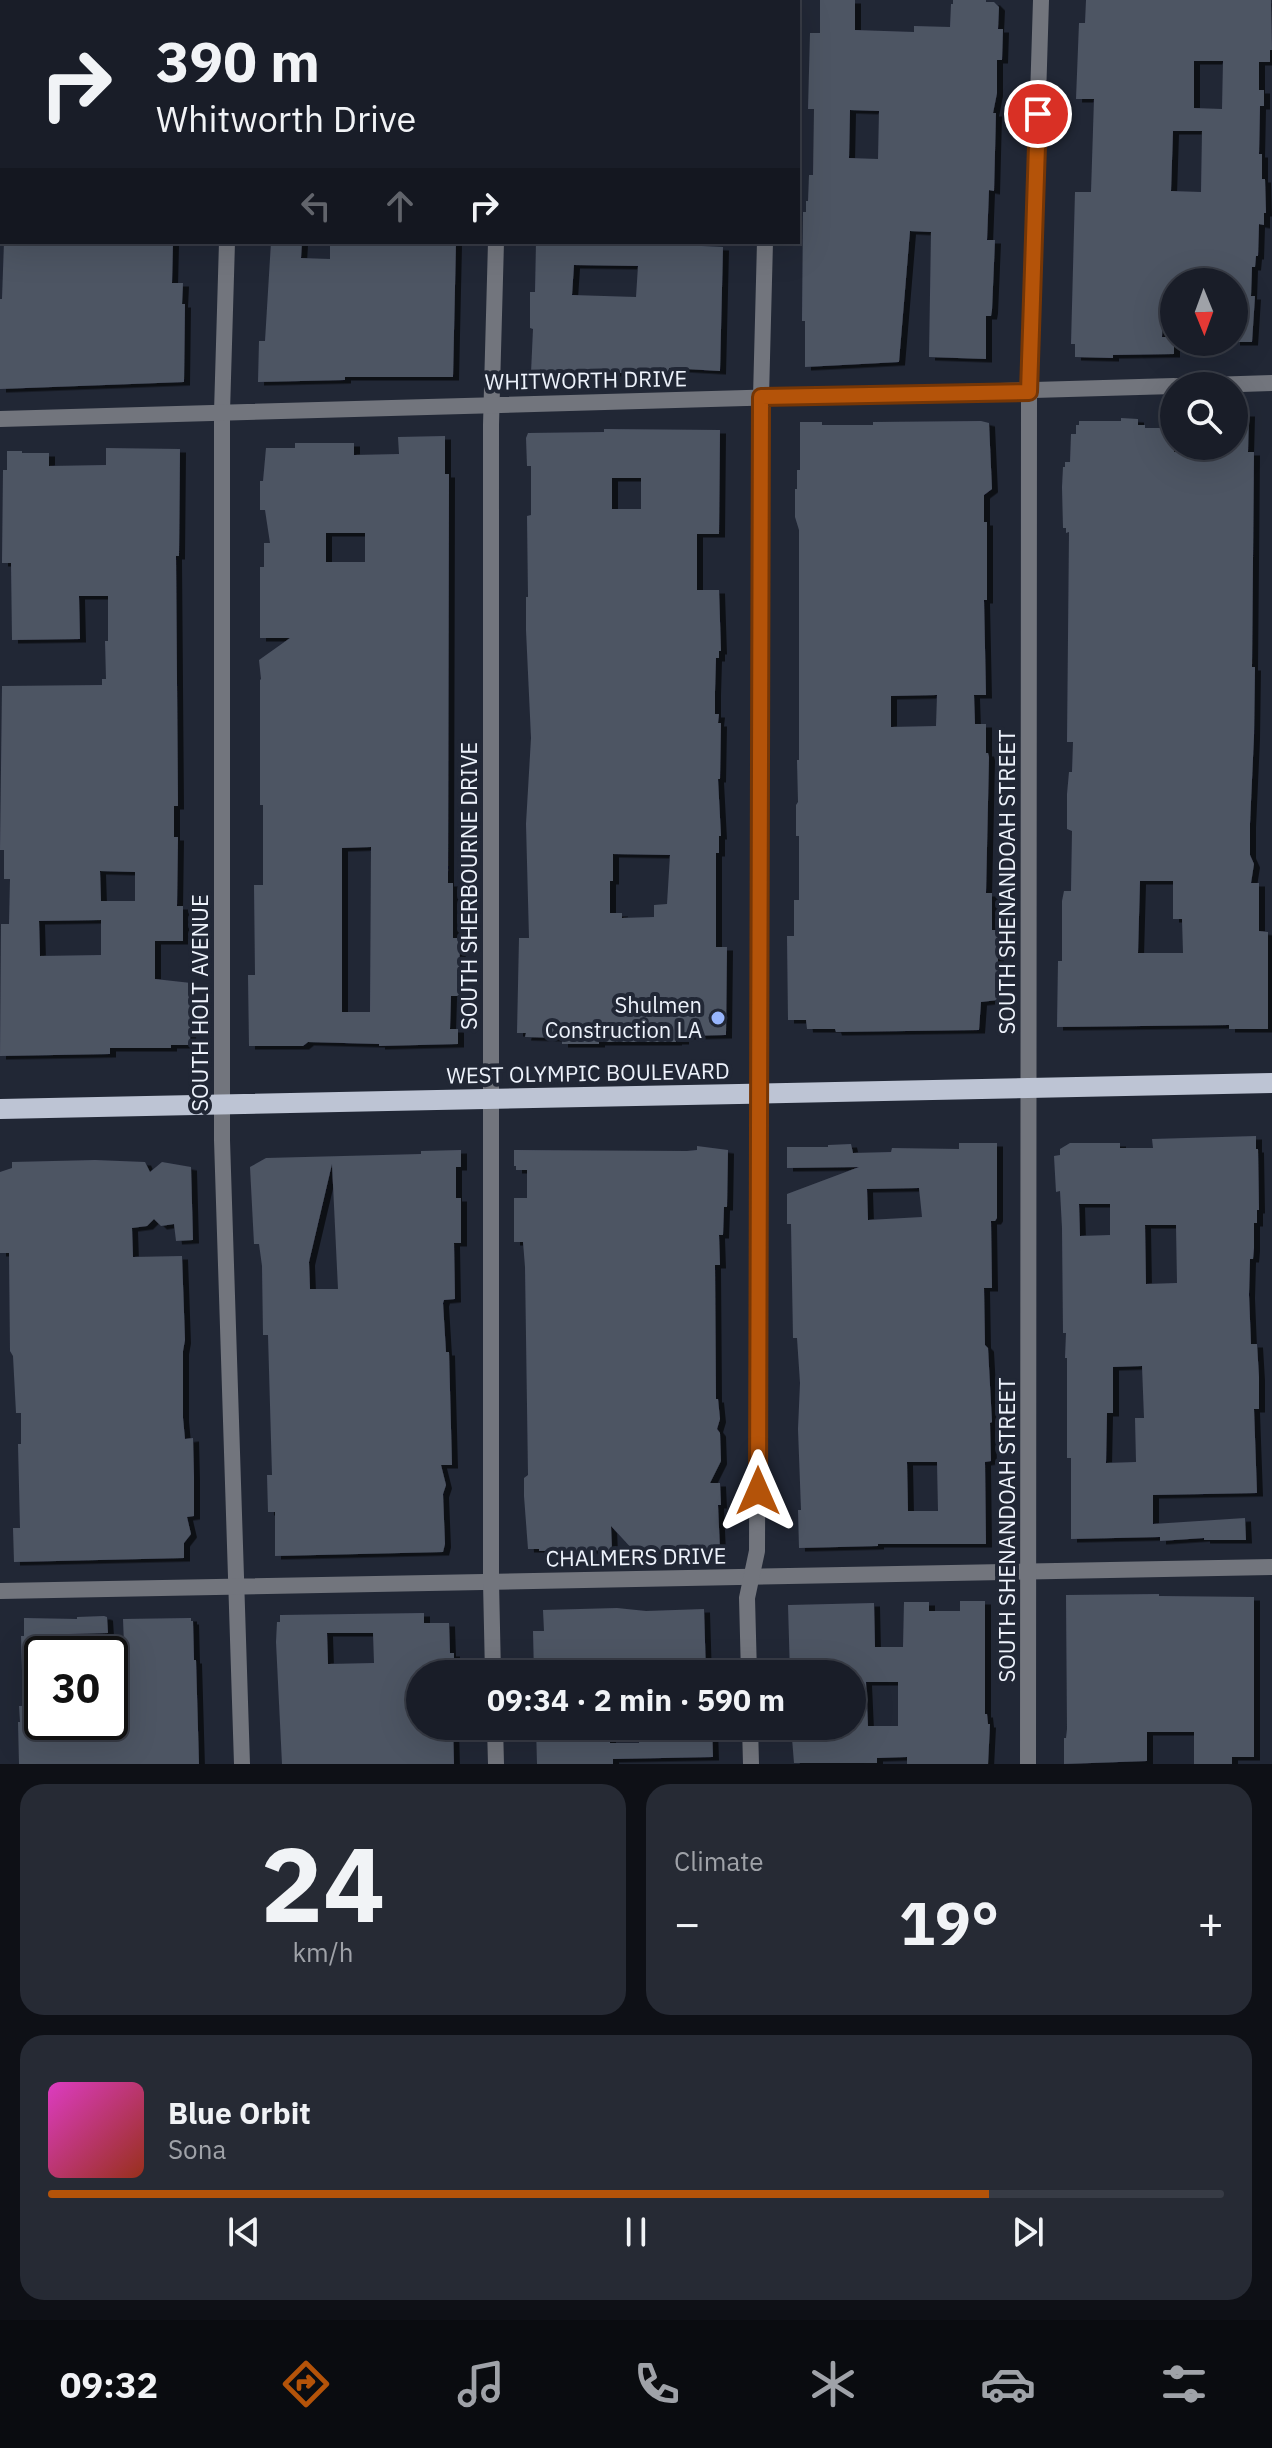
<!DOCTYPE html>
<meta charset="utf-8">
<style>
:root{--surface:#191d28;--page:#262a34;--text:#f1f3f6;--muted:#9fa2a8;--line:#373b45;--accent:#b45309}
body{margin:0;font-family:"IBM Plex Sans",sans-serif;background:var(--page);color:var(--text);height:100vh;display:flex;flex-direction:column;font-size:30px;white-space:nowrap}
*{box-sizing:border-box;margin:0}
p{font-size:26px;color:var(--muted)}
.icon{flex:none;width:44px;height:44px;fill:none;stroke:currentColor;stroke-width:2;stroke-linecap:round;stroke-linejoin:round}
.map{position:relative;height:1764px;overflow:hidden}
.details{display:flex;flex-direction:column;gap:20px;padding:20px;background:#0e1016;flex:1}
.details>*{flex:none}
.guide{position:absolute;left:0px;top:0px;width:800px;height:244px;box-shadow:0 8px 32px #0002,0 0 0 2px var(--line);background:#191d28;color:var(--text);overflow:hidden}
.needle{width:52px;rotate:179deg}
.controls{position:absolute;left:1160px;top:268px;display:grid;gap:16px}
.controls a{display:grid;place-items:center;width:88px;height:88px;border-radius:50%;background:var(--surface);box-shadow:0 8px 32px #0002,0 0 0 2px var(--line);font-size:40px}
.speed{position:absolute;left:24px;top:1636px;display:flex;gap:16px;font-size:40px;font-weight:700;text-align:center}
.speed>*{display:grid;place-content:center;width:104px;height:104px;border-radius:50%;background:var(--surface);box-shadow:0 8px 32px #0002,0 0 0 2px var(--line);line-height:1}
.speed .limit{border:4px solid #111;border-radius:12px;background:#fff;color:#111}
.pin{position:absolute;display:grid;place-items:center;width:68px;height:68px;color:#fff;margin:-34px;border:4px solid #fff;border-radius:50%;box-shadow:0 2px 8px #0007}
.me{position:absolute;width:88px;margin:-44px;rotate:0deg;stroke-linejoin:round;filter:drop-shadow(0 0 6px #0008)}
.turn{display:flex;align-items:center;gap:28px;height:168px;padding:0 24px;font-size:36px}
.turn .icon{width:104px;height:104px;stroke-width:2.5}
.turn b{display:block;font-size:56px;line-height:68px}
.lanes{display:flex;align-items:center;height:76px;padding:0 24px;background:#0003;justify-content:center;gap:40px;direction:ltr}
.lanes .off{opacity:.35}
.big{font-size:60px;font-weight:700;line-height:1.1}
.details .widget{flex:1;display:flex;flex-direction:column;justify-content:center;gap:12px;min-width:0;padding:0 28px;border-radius:24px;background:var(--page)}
.details .dial{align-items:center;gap:0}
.dial b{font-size:104px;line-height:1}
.song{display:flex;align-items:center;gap:24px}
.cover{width:96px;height:96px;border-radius:12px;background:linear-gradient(135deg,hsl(310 70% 55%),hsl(10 70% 35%))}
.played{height:8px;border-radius:4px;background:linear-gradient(90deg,var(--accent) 80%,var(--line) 80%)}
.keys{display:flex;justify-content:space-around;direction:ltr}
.heat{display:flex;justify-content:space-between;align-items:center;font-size:44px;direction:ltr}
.details .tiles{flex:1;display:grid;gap:20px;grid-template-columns:1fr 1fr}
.widget:last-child{grid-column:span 2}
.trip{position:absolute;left:406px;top:1660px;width:460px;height:80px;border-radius:40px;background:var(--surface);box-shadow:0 8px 32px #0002,0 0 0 2px var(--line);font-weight:700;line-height:80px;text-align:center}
.dock{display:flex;height:128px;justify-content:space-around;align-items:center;background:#0a0c10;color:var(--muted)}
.dock .icon{width:56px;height:56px}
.dock .active{color:var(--accent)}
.dock b{font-size:36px;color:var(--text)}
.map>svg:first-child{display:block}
.building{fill:#4d5464;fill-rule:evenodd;filter:url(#shadow)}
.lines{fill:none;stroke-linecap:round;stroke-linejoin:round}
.minor{stroke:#72757d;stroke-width:16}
.tertiary{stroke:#72757d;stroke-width:16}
.primary{stroke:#bdc4d4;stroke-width:20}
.route-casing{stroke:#753606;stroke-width:20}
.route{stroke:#b45309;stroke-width:14}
.poi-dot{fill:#98b6fd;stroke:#212735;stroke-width:3}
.labels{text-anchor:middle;stroke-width:8;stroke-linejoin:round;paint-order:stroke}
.street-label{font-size:22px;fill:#edf2fb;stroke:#212735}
.poi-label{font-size:22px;fill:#edf2fb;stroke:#212735;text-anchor:end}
</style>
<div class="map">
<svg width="1272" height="1764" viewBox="0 0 1272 1764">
<defs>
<filter id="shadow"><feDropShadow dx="6" dy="3.5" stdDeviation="0" flood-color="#0009"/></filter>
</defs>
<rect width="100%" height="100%" fill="#212735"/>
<g class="building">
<path d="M 820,0 L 855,0 L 855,30 L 914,32 L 914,26 L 950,27 L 951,4 L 953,4 L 953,0 L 986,0 L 986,2 L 994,2 L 999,7 L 998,29 L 1003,29 L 1002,60 L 997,60 L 997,93 L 993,113 L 996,113 L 994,191 L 989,190 L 987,240 L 995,240 L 992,310 L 991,316 L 986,316 L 986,359 L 929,357 L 931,232 L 910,231 L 899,362 L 805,367 L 805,321 L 802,321 L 803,212 L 806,212 L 806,201 L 808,201 L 809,175 L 813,175 L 814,109 L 808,109 L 810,33 L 820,33 ZM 850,110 L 879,111 L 878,159 L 849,158 Z"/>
<path d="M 1086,0 L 1271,0 L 1272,50 L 1270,50 L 1270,62 L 1259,62 L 1259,90 L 1264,90 L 1264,106 L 1260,106 L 1259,154 L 1262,154 L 1262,179 L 1265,179 L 1266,213 L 1264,213 L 1264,225 L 1259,224 L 1258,256 L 1256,256 L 1255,267 L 1252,267 L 1251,296 L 1255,296 L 1252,342 L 1234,342 L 1234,282 L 1174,282 L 1174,292 L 1164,292 L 1162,337 L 1174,337 L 1174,354 L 1113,355 L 1113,358 L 1075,357 L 1075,344 L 1071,344 L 1075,192 L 1091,192 L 1094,99 L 1076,99 L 1079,23 L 1085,23 ZM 1194,61 L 1223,61 L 1222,109 L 1194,108 ZM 1173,131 L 1202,131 L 1201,192 L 1171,191 Z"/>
<path d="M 4,242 L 173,242 L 172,283 L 183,283 L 182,304 L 185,304 L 184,382 L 0,389 L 0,299 L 2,299 Z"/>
<path d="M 271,242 L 302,242 L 301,258 L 330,259 L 330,242 L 456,242 L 453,377 L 345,377 L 345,380 L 258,382 L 259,341 L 265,341 Z"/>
<path d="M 536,242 L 618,242 L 723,247 L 720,371 L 669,368 L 669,372 L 645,371 L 645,373 L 531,373 L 533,329 L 530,328 L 530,292 L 535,292 ZM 574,265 L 638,266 L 636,297 L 572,295 Z"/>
<path d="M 1234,413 L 1249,413 L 1248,452 L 1254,452 L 1252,667 L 1255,667 L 1254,736 L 1250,824 L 1250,855 L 1254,864 L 1251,883 L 1259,883 L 1259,931 L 1268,932 L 1268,1029 L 1229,1029 L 1229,1025 L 1057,1027 L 1058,961 L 1062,961 L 1062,901 L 1064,891 L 1071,891 L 1072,831 L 1067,829 L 1067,794 L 1069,772 L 1072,772 L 1073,742 L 1067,742 L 1069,532 L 1066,533 L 1066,528 L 1063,528 L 1062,487 L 1063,467 L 1065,467 L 1065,462 L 1070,462 L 1071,434 L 1076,434 L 1076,425 L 1079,425 L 1079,421 L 1121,421 L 1121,418 L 1138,419 L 1138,425 L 1145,425 L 1145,428 L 1174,428 L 1174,452 L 1216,452 L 1216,446 L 1234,446 ZM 1140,881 L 1173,881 L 1173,919 L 1182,919 L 1183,953 L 1138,953 Z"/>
<path d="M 981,421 L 989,423 L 992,489 L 984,495 L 984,522 L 987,522 L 987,600 L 984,600 L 986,695 L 974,695 L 975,724 L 986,724 L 986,753 L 988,753 L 989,757 L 986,893 L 992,893 L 992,930 L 998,930 L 998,1000 L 981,1002 L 979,1030 L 836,1032 L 835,1029 L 807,1029 L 806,1020 L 788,1020 L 787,936 L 794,936 L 794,900 L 799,900 L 799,836 L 796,836 L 796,805 L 798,802 L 797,760 L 799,760 L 799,530 L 795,517 L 795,489 L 797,489 L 797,470 L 800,470 L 800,422 L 822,422 L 822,425 L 873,425 L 873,422 ZM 937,695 L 936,726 L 891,727 L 891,696 Z"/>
<path d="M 604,429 L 720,430 L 719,534 L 697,534 L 697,590 L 719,590 L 721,651 L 719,651 L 719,658 L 716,658 L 715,692 L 715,714 L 719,714 L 718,723 L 721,723 L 720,779 L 718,779 L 721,836 L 719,836 L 719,853 L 716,853 L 716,947 L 727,947 L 726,1035 L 683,1036 L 683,1041 L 676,1041 L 676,1042 L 599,1042 L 599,1044 L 562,1044 L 562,1038 L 525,1037 L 526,1033 L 517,1033 L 519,938 L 529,938 L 526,824 L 531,738 L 526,630 L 526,597 L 528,597 L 527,516 L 531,515 L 531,466 L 527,466 L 526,438 L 528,433 L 604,432 ZM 612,478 L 641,478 L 641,509 L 612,509 ZM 613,854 L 670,855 L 667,904 L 654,905 L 654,917 L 622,918 L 622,913 L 610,913 L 610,881 L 613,881 Z"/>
<path d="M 445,436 L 445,474 L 449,474 L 448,883 L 453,883 L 453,938 L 460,938 L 459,996 L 451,996 L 450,1029 L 458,1029 L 458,1044 L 379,1046 L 379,1044 L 308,1042 L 303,1046 L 249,1046 L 248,975 L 255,975 L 254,885 L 263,885 L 263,805 L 260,805 L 260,680 L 261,679 L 259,660 L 290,638 L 260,638 L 260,567 L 264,567 L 264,543 L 270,543 L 265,510 L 260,510 L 260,481 L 263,481 L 266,448 L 295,448 L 295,443 L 354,443 L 354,455 L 399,454 L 398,437 ZM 326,533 L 365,533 L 365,562 L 326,562 ZM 371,847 L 370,1012 L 342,1012 L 342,848 Z"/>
<path d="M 106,448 L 180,449 L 179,556 L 176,556 L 178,806 L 174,806 L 174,837 L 178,837 L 177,906 L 183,906 L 183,941 L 155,941 L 155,979 L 191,983 L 190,1045 L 171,1045 L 171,1048 L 110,1048 L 110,1054 L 0,1056 L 1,924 L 9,924 L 10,879 L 4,879 L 4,850 L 0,850 L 2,686 L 102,685 L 102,679 L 106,679 L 105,641 L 108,641 L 108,596 L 79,596 L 80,639 L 12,640 L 11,563 L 2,563 L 3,470 L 7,470 L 7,451 L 22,451 L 22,453 L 49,453 L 49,466 L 106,465 ZM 100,871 L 135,872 L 135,901 L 101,901 ZM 101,920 L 101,955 L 40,956 L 39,921 Z"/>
<path d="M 1256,1136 L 1256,1149 L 1258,1149 L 1259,1210 L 1257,1210 L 1257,1223 L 1254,1223 L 1254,1248 L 1253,1259 L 1250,1259 L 1249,1295 L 1251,1344 L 1257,1344 L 1259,1377 L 1259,1409 L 1254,1409 L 1257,1493 L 1153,1495 L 1153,1524 L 1245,1518 L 1246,1540 L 1204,1540 L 1204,1538 L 1160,1541 L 1160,1537 L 1071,1539 L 1071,1458 L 1067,1458 L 1067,1358 L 1065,1358 L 1066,1333 L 1063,1333 L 1062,1228 L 1060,1191 L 1056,1192 L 1054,1156 L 1060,1155 L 1060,1149 L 1070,1143 L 1120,1143 L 1120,1148 L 1153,1148 L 1152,1139 ZM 1079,1204 L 1110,1204 L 1110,1235 L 1080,1236 ZM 1145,1225 L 1176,1225 L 1177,1283 L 1146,1284 ZM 1142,1366 L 1144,1418 L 1135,1418 L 1136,1462 L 1106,1463 L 1107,1413 L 1113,1413 L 1113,1367 Z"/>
<path d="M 959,1143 L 997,1143 L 997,1218 L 995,1221 L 991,1221 L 992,1288 L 984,1288 L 985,1345 L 988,1348 L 992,1422 L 990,1423 L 991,1461 L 985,1462 L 986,1544 L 878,1544 L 878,1546 L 799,1548 L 798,1510 L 801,1510 L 798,1429 L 800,1383 L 797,1338 L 793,1338 L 791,1224 L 787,1224 L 787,1194 L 859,1167 L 787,1168 L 787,1147 L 828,1147 L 828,1145 L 851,1144 L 853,1153 L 891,1152 L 892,1148 L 959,1149 ZM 919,1188 L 922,1217 L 868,1220 L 867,1189 ZM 907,1462 L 937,1462 L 938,1511 L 908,1511 Z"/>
<path d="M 697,1146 L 728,1150 L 727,1207 L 724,1207 L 723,1235 L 719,1235 L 720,1265 L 715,1265 L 716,1399 L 718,1399 L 720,1419 L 717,1429 L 720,1433 L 721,1461 L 710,1483 L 720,1483 L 721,1505 L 718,1505 L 720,1549 L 634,1551 L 611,1526 L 612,1550 L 539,1551 L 539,1549 L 528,1549 L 524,1496 L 524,1478 L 528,1475 L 525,1267 L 523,1242 L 514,1242 L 514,1198 L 527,1198 L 527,1170 L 516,1170 L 516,1166 L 514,1166 L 514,1150 L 687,1151 L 697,1150 Z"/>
<path d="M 461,1150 L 461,1167 L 456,1167 L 456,1198 L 461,1198 L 461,1243 L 454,1243 L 455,1299 L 444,1300 L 443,1303 L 446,1352 L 449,1352 L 452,1465 L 441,1465 L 446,1485 L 443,1494 L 445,1544 L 443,1552 L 275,1556 L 275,1512 L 268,1512 L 267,1475 L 272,1475 L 268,1335 L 263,1335 L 262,1266 L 259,1244 L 254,1244 L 250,1167 L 266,1158 L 421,1154 L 421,1151 ZM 332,1164 L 338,1289 L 310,1289 L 309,1262 Z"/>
<path d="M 95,1160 L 145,1162 L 150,1172 L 162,1162 L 191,1167 L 193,1240 L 176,1241 L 174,1224 L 161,1226 L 154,1219 L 147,1226 L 132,1228 L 133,1257 L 182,1256 L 185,1340 L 183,1351 L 183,1418 L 185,1439 L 193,1438 L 194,1477 L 194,1516 L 187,1517 L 191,1534 L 184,1543 L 184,1558 L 14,1562 L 13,1528 L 20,1528 L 18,1444 L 21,1444 L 21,1413 L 16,1413 L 13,1356 L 10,1351 L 9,1253 L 0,1253 L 0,1172 L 12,1168 L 12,1162 Z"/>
<path d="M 1159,1594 L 1159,1596 L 1254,1597 L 1254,1757 L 1232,1757 L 1232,1764 L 1194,1764 L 1194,1732 L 1147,1732 L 1147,1761 L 1064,1764 L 1064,1738 L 1066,1738 L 1067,1729 L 1066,1595 Z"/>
<path d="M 960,1601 L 985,1601 L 985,1714 L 987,1714 L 988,1724 L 990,1724 L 988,1764 L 907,1764 L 907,1757 L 877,1758 L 877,1763 L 794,1763 L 791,1726 L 852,1726 L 852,1674 L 790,1674 L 788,1605 L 874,1603 L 875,1647 L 903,1647 L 904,1602 L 929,1602 L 929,1611 L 960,1611 ZM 866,1682 L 898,1682 L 898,1726 L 868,1726 Z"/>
<path d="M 617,1608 L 646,1611 L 704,1609 L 706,1674 L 534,1674 L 533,1631 L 544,1631 L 543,1610 Z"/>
<path d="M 424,1613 L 424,1623 L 449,1623 L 450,1653 L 454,1653 L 454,1674 L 420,1674 L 420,1726 L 453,1726 L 454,1764 L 282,1764 L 276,1642 L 277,1622 L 280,1622 L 280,1615 ZM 327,1633 L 373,1633 L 374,1663 L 328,1664 Z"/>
<path d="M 104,1616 L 107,1617 L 108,1633 L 69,1634 L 70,1650 L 42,1651 L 42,1722 L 121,1722 L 120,1696 L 126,1694 L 123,1619 L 191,1618 L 191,1621 L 193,1621 L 194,1660 L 196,1660 L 199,1764 L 19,1764 L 18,1722 L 20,1722 L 19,1706 L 23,1706 L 21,1636 L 24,1636 L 24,1618 L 77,1619 L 77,1617 Z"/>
<path d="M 536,1726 L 610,1726 L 610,1743 L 639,1743 L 639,1728 L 712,1726 L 713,1757 L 613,1759 L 613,1764 L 537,1764 Z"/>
</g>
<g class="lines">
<g class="minor">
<path d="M 235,2 L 235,0"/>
<path d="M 504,2 L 504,0"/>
<path d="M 773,2 L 773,0"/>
<path d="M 227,242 L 222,412 L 222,1140 L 242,1764"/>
<path d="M 0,1591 L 1272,1567"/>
<path d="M 493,1674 L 491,1582 L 491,425 L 496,242"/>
<path d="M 749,1674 L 747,1598 L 757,1551 L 761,397 L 765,242"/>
<path d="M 495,1726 L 496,1764"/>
<path d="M 750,1726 L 751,1764"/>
<path d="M 1028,1764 L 1029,392 L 1041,0"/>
</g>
<g class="tertiary">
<path d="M 1178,386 L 1272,383"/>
<path d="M 0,419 L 1174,386"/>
</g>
<path class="primary" d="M 0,1109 L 1272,1083"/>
</g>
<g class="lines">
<g class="route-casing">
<path id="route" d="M 758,1491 L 761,397 L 1029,392 L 1038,114"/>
</g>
<use href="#route" class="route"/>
</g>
<circle class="poi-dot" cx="718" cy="1018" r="8"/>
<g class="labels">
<g class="street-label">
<text transform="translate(586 380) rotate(-1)" y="8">WHITWORTH DRIVE</text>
<text transform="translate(1007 882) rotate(-90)" y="8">SOUTH SHENANDOAH STREET</text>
<text transform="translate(469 886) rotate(-90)" y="8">SOUTH SHERBOURNE DRIVE</text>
<text transform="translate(200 1003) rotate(-90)" y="8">SOUTH HOLT AVENUE</text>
<text transform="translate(588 1073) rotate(-1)" y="8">WEST OLYMPIC BOULEVARD</text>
<text transform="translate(1007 1530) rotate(-90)" y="8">SOUTH SHENANDOAH STREET</text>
<text transform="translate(636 1557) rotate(-1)" y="8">CHALMERS DRIVE</text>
</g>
<g class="poi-label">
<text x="702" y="1013">Shulmen<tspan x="702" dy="25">Construction LA</tspan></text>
</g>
</g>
</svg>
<div class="controls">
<a><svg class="needle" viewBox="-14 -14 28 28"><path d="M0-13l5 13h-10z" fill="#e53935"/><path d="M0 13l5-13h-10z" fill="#9fa2a8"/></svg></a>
<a><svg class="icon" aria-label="search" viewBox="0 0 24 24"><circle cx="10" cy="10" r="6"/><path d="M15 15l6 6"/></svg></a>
</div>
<div class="speed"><div class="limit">30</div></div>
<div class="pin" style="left:1038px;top:114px;background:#d93025"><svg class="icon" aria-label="arrive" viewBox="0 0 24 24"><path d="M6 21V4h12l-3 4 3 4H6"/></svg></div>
<svg class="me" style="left:758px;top:1491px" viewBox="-20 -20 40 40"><path d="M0-17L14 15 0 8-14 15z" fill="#b45309" stroke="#fff" stroke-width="4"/></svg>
<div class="trip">09:34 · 2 min · 590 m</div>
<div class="guide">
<div class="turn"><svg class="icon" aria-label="right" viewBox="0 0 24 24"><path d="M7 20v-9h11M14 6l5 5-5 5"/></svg><div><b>390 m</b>Whitworth Drive</div></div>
<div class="lanes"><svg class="icon off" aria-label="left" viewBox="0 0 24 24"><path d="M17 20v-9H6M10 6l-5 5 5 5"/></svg><svg class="icon off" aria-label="ahead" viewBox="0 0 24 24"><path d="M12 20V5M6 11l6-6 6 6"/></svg><svg class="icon" aria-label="right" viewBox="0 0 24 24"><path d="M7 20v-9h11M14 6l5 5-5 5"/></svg></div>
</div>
</div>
<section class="details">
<div class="tiles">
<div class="widget dial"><b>24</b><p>km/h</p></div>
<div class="widget"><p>Climate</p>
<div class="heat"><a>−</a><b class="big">19°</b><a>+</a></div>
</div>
<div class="widget">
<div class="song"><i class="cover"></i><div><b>Blue Orbit</b><p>Sona</p></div></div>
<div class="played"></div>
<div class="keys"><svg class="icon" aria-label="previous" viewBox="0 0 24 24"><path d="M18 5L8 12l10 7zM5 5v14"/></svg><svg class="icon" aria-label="pause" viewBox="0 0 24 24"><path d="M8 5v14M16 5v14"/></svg><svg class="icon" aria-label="next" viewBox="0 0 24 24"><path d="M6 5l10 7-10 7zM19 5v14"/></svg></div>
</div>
</div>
</section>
<nav class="dock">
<b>09:32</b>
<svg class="icon active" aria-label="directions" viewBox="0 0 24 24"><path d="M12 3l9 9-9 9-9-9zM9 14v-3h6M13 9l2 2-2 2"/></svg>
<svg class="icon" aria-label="music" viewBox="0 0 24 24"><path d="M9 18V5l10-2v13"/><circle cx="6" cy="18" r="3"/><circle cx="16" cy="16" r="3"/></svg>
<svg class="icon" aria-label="phone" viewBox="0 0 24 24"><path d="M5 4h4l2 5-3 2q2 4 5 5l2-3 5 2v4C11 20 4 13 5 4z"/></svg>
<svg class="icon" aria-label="climate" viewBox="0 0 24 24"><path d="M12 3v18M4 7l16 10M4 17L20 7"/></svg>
<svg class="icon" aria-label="car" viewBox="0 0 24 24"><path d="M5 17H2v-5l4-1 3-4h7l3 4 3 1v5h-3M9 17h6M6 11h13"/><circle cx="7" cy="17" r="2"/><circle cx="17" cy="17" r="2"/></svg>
<svg class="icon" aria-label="filters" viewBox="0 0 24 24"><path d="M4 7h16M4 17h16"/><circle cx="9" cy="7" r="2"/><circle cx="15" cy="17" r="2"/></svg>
</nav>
